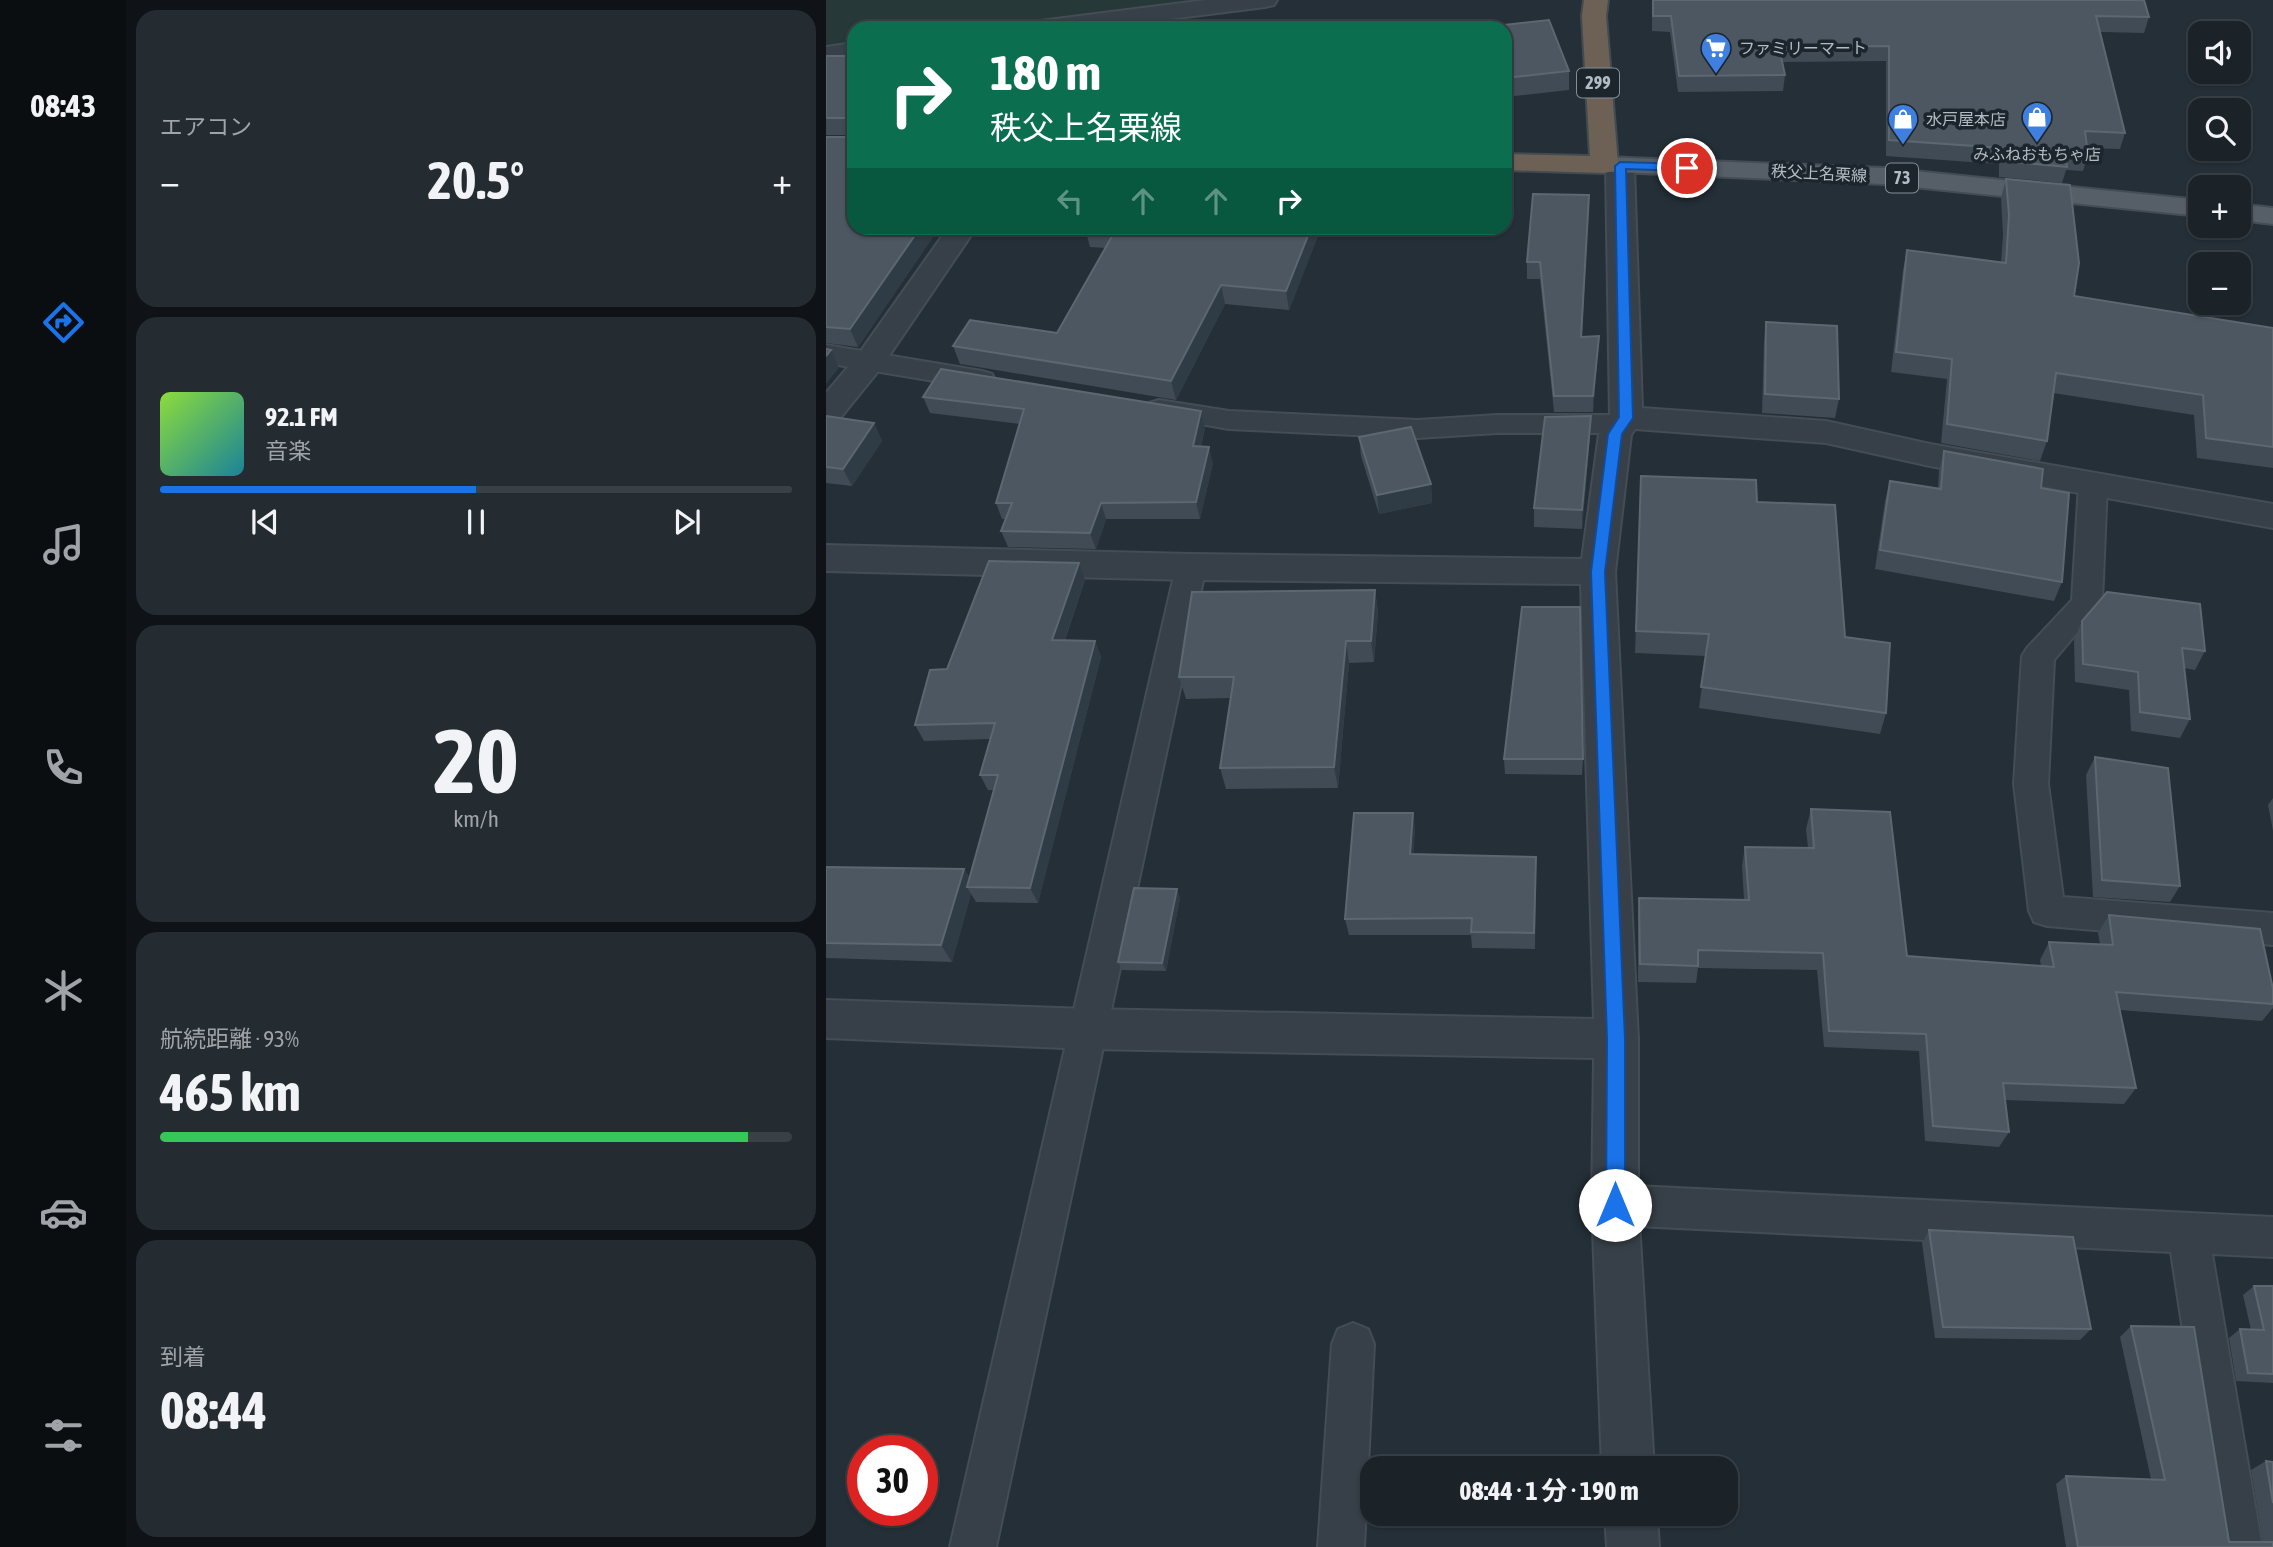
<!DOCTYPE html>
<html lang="ja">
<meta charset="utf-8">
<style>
:root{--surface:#1b2329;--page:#242b31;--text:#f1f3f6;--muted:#a0a4a8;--line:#394046;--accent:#1a73e8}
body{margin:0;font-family:"Asap Condensed","Noto Sans JP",sans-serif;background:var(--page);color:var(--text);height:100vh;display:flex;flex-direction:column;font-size:26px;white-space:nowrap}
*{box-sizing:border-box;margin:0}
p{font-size:23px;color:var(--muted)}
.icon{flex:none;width:38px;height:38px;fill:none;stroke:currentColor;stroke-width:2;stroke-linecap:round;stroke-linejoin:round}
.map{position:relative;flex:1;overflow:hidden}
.drawer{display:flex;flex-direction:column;gap:10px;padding:10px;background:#0f1317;width:700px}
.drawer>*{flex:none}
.top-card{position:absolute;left:21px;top:21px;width:665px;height:214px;border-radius:21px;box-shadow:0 2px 5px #0004,0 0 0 2px var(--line);background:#0b6e4f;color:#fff;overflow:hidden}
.buttons{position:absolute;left:1362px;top:21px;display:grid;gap:14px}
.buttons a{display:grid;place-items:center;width:63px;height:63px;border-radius:14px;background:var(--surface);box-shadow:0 2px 5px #0004,0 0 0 2px var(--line);font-size:35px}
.speed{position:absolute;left:21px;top:1435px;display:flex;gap:14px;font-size:35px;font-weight:700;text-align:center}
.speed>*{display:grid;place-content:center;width:91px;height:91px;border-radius:50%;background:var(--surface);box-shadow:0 2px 5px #0004,0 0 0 2px var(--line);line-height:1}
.speed .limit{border:10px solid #d22;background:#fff;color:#111}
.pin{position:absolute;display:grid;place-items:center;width:60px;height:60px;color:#fff;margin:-30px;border:4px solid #fff;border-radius:50%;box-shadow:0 2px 7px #0007}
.me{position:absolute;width:77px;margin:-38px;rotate:0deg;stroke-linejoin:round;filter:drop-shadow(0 0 5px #0008)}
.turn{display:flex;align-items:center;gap:24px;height:147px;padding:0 28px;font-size:32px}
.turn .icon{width:91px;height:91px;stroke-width:2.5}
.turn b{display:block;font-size:49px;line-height:60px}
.lanes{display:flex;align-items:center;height:66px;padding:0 28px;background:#0003;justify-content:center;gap:35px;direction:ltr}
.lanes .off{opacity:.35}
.big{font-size:52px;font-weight:700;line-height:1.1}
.drawer .card{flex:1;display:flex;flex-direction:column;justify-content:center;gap:10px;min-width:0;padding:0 24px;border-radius:21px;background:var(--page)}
.drawer .dial{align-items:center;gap:0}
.dial b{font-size:91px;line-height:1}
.song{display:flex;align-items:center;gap:21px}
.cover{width:84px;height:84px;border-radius:10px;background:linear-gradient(135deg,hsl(90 70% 55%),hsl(190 70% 35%))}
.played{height:7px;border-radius:4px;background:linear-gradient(90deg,var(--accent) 50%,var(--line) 50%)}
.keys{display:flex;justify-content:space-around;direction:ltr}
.heat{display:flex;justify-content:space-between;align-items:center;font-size:38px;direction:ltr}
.charge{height:10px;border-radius:5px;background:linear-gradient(90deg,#34c759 93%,var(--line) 0)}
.trip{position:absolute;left:534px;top:1456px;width:378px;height:70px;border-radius:21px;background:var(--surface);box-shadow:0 2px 5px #0004,0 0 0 2px var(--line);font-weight:700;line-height:70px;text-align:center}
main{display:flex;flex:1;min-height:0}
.menu{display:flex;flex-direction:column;width:126px;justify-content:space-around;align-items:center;background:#0b0e10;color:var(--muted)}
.menu .icon{width:49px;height:49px}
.menu .current{color:var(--accent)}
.menu b{font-size:32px;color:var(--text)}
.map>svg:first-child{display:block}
.green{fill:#263838}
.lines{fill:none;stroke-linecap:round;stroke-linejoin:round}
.lane-casing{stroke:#444c54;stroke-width:4}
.street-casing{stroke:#444c54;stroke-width:4}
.primary-casing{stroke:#444c54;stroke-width:4}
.highway-casing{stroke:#434b52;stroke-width:4}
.lane{fill:#374048;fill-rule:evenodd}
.street{fill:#374048;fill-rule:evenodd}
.primary{fill:#565f68;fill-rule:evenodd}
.highway{fill:#6d6155;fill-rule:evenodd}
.wall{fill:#404b56}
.shaded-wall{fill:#2f3b45}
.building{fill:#4c5762;stroke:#5c6771;stroke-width:2}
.route{fill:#1a73e8;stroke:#114b97;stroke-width:2}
.labels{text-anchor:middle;stroke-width:7;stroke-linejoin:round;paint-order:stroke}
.far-poi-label{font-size:16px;fill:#b3bbc4;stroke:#1d252c;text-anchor:start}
.far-street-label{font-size:16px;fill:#b3bbc4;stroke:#1d252c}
.shield{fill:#1d252c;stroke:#868e96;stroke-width:2}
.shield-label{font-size:18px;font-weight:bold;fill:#b3bbc4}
</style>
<main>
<nav class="menu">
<b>08:43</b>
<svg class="icon current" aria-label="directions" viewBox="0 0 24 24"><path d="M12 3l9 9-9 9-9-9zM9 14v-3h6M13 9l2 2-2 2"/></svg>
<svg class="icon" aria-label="music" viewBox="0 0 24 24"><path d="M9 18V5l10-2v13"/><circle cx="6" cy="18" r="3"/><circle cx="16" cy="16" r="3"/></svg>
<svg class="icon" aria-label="phone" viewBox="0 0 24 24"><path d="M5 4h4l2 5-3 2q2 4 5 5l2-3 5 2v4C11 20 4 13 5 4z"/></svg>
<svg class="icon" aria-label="climate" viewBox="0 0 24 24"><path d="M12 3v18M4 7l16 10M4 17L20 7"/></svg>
<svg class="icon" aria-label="car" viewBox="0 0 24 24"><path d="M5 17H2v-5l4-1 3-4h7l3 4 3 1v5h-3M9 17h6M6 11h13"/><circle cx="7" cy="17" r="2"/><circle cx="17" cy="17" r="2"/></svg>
<svg class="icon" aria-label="filters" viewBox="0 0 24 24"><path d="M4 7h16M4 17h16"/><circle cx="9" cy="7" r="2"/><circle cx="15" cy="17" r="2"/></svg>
</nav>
<section class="drawer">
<div class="card"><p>エアコン</p>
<div class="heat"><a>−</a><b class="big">20.5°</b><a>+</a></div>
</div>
<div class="card">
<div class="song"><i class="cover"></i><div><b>92.1 FM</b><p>音楽</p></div></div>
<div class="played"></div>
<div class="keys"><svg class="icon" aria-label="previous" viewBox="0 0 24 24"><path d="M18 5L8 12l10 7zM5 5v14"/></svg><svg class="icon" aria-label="pause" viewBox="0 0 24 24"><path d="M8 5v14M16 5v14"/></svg><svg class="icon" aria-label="next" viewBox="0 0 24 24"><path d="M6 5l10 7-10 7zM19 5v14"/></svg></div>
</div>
<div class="card dial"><b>20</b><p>km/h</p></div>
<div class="card"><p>航続距離 · 93%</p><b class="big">465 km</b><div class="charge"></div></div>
<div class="card"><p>到着</p><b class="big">08:44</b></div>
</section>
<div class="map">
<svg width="1447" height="1547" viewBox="0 0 1447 1547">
<rect width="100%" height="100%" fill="#242f37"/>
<path class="green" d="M 0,0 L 385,0 L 157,28 L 28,28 L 28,44 L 0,47 Z"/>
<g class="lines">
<g class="lane-casing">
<g id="lane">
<path d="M 0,345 L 156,371 L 166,374 L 169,380 L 166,386 L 156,389 L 0,363 Z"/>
<path d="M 333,400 L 403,411 L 592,420 L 671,415 L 795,415 L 805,417 L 809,424 L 805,431 L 795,433 L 671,433 L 592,438 L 403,429 L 323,415 L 319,409 L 323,403 Z"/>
<path d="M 1267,474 L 1277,477 L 1281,484 L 1276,603 L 1228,660 L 1222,784 L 1237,897 L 1447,913 L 1447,945 L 1221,926 L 1208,922 L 1203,911 L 1188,784 L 1196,656 L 1201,648 L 1246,600 L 1253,484 L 1257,477 Z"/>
<path d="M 365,556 L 376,559 L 380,567 L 170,1547 L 124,1547 L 350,567 L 354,559 Z"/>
<path d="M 789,1185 L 1447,1217 L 1447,1257 L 1386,1254 L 1436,1547 L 1390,1547 L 1345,1252 L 789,1225 L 775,1219 L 769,1205 L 775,1191 Z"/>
<path d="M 527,1323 L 542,1329 L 548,1344 L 538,1547 L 492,1547 L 506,1344 L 512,1329 Z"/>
</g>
</g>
<g class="street-casing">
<g id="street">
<path d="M 380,0 L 451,0 L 448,5 L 439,7 L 273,28 L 202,28 L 205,23 L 214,21 Z"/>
<path d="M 28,43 L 28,59 L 0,63 L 0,47 Z"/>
<path d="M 794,158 L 804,160 L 808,166 L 816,408 L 1000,421 L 1104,444 L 1447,504 L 1447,528 L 1104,466 L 1000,443 L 809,429 L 805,435 L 789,572 L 812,1039 L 812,1205 L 828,1468 L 776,1468 L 766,1205 L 768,1058 L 262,1049 L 0,1038 L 0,1000 L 262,1009 L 768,1019 L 755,584 L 365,580 L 0,571 L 0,545 L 365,554 L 756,559 L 773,434 L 784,417 L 780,166 L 784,160 Z"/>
<path d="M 122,228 L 150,228 L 54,369 L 11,422 L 0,425 L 0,393 L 32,355 Z"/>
<path d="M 779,1514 L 831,1514 L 833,1547 L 781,1547 Z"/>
</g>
</g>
<g class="primary-casing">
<g id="primary">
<path d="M 778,157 L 1058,168 L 1374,200 L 1374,216 L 1058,184 L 768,171 L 764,165 L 768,159 Z"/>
<path d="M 1412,204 L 1447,208 L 1447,224 L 1412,220 Z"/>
</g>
</g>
<g class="highway-casing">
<path id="highway" d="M 758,0 L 782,0 L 780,16 L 792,165 L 788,171 L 778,173 L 679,170 L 679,154 L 764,156 L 756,16 Z"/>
</g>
<use href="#lane" class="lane"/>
<use href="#street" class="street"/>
<use href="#primary" class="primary"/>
<use href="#highway" class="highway"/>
</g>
<g class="wall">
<path d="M 826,0 L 1318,0 L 1323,17 L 1318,33 L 1274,32 L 1299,133 L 1294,149 L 1261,148 L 1262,155 L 1257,171 L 1240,170 L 1236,183 L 1173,177 L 1173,164 L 1060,156 L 1060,61 L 956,62 L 959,75 L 957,91 L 852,92 L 844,32 L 826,31 Z"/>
<path d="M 679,28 L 743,71 L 743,90 L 679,97 Z"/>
<path d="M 0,56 L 28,56 L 28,228 L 113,228 L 32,347 L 0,343 L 0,137 L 23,137 L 23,135 L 0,135 Z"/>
<path d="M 1180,179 L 1248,296 L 1447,328 L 1447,468 L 1371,458 L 1368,415 L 1227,393 L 1221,441 L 1214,461 L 1115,443 L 1121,379 L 1065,372 L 1077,270 L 1081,250 L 1175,263 L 1177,235 L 1175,198 Z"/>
<path d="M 762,212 L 756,337 L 773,336 L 767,412 L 728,412 L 714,279 L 701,279 L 701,262 Z"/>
<path d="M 259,228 L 495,228 L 463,310 L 399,304 L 350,400 L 134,364 L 127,346 L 231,333 L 279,248 L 264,247 Z"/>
<path d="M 940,322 L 1013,399 L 1009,418 L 936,413 L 938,342 Z"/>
<path d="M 97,397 L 375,411 L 379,428 L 375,447 L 387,463 L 374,519 L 280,519 L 270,549 L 182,547 L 175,531 L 179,519 L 176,519 L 170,503 L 194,424 L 104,413 Z"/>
<path d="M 0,416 L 48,423 L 56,441 L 26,486 L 0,483 Z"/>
<path d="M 765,416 L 764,436 L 756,529 L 708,527 L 708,508 Z"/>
<path d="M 533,437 L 605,484 L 606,503 L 553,514 L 535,456 Z"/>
<path d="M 1118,451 L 1215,488 L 1236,582 L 1228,601 L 1049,569 L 1059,501 L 1064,481 L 1112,489 L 1113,470 Z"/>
<path d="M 815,476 L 931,502 L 1019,637 L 1060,713 L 1054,734 L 873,708 L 880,656 L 809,653 Z"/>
<path d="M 259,580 L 239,640 L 269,641 L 275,657 L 212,903 L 150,902 L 145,894 L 126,962 L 0,958 L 0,867 L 138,869 L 144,879 L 168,790 L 162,790 L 154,775 L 164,739 L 98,741 L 89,725 L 121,669 Z"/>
<path d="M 549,590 L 552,612 L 548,662 L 523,663 L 512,788 L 400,789 L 394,768 L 404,698 L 360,699 L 353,677 Z"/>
<path d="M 1256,621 L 1379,651 L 1369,670 L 1358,668 L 1364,719 L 1354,738 L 1305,731 L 1303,690 L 1249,682 L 1248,640 Z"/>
<path d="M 1269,757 L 1354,886 L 1344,902 L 1267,897 L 1260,775 Z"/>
<path d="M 678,759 L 757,759 L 756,775 L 679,774 Z"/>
<path d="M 1447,798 L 1447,831 L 1442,805 Z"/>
<path d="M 985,809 L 1081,956 L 1215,966 L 1214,960 L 1223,942 L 1274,944 L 1272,933 L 1283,915 L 1447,1004 L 1447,1008 L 1436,1021 L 1294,1010 L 1310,1088 L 1298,1104 L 1179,1100 L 1183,1132 L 1173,1147 L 1099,1141 L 1093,1051 L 998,1047 L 991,970 L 872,968 L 870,983 L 812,982 L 812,916 L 813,898 L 918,900 L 916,866 L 919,847 L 982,848 L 980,829 Z"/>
<path d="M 587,813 L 589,830 L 587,854 L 710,857 L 709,949 L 646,948 L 645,935 L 523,935 L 519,919 Z"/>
<path d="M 354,898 L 340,971 L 296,970 L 292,962 Z"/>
<path d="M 1103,1230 L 1265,1329 L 1254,1340 L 1109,1338 L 1096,1243 Z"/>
<path d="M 1428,1286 L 1447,1286 L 1447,1383 L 1410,1381 L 1403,1338 L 1414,1329 L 1425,1330 L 1417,1295 Z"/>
<path d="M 1305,1326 L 1403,1542 L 1437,1542 L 1425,1470 L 1440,1461 L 1447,1462 L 1447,1547 L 1240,1547 L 1230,1484 L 1240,1476 L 1325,1479 L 1294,1337 Z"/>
</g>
<g class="shaded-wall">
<path d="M 94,228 L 113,228 L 32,347 L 24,329 Z"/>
<path d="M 485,228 L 495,228 L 463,310 L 460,291 Z"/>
<path d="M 395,285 L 399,304 L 350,400 L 345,381 Z"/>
<path d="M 773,336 L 772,353 L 767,412 L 767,396 Z"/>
<path d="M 5,350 L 13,368 L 0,384 L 0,356 Z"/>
<path d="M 375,411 L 379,428 L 371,463 L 367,446 Z"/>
<path d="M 765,416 L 764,436 L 756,529 L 756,510 Z"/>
<path d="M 48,423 L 56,441 L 26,486 L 17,469 Z"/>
<path d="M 383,447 L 387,463 L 374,519 L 370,502 Z"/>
<path d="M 605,484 L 606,503 L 553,514 L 551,495 Z"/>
<path d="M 275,503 L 280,519 L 270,549 L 264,533 Z"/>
<path d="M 253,563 L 259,580 L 233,656 L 226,640 Z"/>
<path d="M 549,590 L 552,612 L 548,662 L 545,641 Z"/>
<path d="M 269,641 L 275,657 L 212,903 L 204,888 Z"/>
<path d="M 520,641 L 523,663 L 512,788 L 508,767 Z"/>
<path d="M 587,813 L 589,830 L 586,871 L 584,854 Z"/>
<path d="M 138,869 L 147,886 L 141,887 L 145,894 L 126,962 L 115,945 Z"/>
<path d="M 351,889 L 354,898 L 340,971 L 336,963 Z"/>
</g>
<g class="building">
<path d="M 827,0 L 1318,0 L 1323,17 L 1270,16 L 1299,133 L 1259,131 L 1262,155 L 1239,153 L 1241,167 L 1178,161 L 1177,148 L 1063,140 L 1063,46 L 953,47 L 959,75 L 853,76 L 845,16 L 827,16 Z"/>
<path d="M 723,20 L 743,71 L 679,78 L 679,28 L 651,28 Z"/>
<path d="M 0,56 L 28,56 L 28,228 L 94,228 L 24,329 L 0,327 L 0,137 L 23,137 L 23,118 L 0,118 Z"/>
<path d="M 1180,179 L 1244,185 L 1253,263 L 1248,296 L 1447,328 L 1447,447 L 1380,438 L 1377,395 L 1230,373 L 1221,441 L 1121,424 L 1126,359 L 1070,352 L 1081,250 L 1180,263 L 1183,215 Z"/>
<path d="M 707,194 L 763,195 L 755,337 L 773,336 L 767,396 L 728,396 L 714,262 L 701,262 Z"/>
<path d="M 259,228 L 485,228 L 460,291 L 395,285 L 345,381 L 127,346 L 144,320 L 231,333 L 289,231 Z"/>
<path d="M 940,322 L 1011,326 L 1013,399 L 939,394 Z"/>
<path d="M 0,349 L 5,350 L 0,356 Z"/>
<path d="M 115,369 L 375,411 L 367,446 L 383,447 L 370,502 L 275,503 L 264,533 L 175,531 L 186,503 L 170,503 L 198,409 L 97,397 Z"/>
<path d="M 0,416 L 48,423 L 17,469 L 0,467 Z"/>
<path d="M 765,416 L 756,510 L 708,508 L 719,417 Z"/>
<path d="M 585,427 L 605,484 L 551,495 L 533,437 Z"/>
<path d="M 1118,451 L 1217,469 L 1215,488 L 1243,493 L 1236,582 L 1054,550 L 1064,481 L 1115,489 Z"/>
<path d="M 815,476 L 930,480 L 931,502 L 1009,505 L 1019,637 L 1064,643 L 1060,713 L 875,687 L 883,634 L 810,631 Z"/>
<path d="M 163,561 L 253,563 L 226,640 L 269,641 L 204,888 L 141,887 L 172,775 L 154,775 L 169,723 L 89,725 L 104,670 L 121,669 Z"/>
<path d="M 549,590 L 545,641 L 520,641 L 508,767 L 394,768 L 408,677 L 353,677 L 366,592 Z"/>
<path d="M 1281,592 L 1374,604 L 1379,651 L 1356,648 L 1364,719 L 1314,712 L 1312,672 L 1257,664 L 1256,621 Z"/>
<path d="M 696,607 L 754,607 L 757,759 L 678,759 Z"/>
<path d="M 1269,757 L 1342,768 L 1354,886 L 1276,880 Z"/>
<path d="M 985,809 L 1064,812 L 1081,956 L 1228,967 L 1223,942 L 1287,945 L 1283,915 L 1434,929 L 1447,989 L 1447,1004 L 1290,992 L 1310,1088 L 1177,1083 L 1183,1132 L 1107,1126 L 1100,1034 L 1003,1031 L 997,953 L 872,950 L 872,966 L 814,964 L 813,898 L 923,900 L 919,847 L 988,848 Z"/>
<path d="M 528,813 L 587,813 L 584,854 L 710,857 L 708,933 L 645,932 L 646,918 L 519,919 Z"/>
<path d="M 0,867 L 138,869 L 115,945 L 0,943 Z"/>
<path d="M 308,888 L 351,889 L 336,963 L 292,962 Z"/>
<path d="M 1103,1230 L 1247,1237 L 1265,1329 L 1117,1327 Z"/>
<path d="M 1428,1286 L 1447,1286 L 1447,1374 L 1422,1373 L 1414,1329 L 1438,1330 Z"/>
<path d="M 1305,1326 L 1368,1327 L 1403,1542 L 1447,1542 L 1447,1547 L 1252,1547 L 1240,1476 L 1339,1480 Z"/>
<path d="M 1440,1461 L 1447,1462 L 1447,1503 Z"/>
</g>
<path class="route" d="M 794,162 L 861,164 L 867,168 L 861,171 L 800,169 L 807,418 L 796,434 L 779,572 L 799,1039 L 799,1205 L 796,1212 L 789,1214 L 782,1212 L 780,1205 L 781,1039 L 765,572 L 782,434 L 793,417 L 789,166 Z"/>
<defs>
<g id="supermarket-pin" transform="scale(1.575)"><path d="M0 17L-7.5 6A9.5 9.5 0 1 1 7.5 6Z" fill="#3f7fe0" stroke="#1d252c"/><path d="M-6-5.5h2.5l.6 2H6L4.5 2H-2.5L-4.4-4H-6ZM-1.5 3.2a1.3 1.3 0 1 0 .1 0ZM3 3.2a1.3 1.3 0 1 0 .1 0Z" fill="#fff"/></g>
<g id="shop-pin" transform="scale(1.575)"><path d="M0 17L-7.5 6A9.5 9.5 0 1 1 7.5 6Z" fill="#3f7fe0" stroke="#1d252c"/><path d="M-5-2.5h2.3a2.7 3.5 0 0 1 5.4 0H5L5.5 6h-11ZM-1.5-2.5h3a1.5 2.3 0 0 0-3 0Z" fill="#fff"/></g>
</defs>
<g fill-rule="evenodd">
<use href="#supermarket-pin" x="890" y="48"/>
<use href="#shop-pin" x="1211" y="117"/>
<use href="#shop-pin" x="1077" y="119"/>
</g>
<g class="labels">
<g class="far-poi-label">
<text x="913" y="54">ファミリーマート</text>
<text x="1100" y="125">水戸屋本店</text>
<text x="1211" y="160" text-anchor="middle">みふねおもちゃ店</text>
</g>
<g class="far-street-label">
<text transform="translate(993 173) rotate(3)" y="6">秩父上名栗線</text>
</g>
<g class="shield">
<rect x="751" y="68.5" width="42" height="29" rx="5"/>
<rect x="1060" y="163.5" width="32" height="29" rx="5"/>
</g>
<g class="shield-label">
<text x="772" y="89">299</text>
<text x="1076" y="184">73</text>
</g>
</g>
</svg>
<div class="buttons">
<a><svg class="icon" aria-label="sound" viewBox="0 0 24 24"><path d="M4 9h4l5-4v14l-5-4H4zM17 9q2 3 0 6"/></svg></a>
<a><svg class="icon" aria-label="search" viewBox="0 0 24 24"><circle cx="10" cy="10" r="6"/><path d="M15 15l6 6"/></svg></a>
<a>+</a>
<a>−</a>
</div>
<div class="speed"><div class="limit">30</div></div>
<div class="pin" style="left:861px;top:168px;background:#d93025"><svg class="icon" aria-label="arrive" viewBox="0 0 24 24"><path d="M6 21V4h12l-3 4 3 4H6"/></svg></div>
<svg class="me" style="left:789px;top:1205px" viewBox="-20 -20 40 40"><circle r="19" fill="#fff"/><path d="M0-13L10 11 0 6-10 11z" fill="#1a73e8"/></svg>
<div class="trip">08:44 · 1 分 · 190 m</div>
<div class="top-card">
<div class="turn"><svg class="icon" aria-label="right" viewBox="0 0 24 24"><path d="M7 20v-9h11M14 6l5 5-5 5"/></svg><div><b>180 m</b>秩父上名栗線</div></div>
<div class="lanes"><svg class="icon off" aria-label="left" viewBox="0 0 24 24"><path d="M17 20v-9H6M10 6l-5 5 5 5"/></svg><svg class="icon off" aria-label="ahead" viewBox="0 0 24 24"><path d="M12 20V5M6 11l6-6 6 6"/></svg><svg class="icon off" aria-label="ahead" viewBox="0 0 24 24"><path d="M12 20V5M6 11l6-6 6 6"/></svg><svg class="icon" aria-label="right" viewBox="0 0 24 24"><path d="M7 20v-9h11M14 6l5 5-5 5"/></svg></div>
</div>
</div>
</main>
